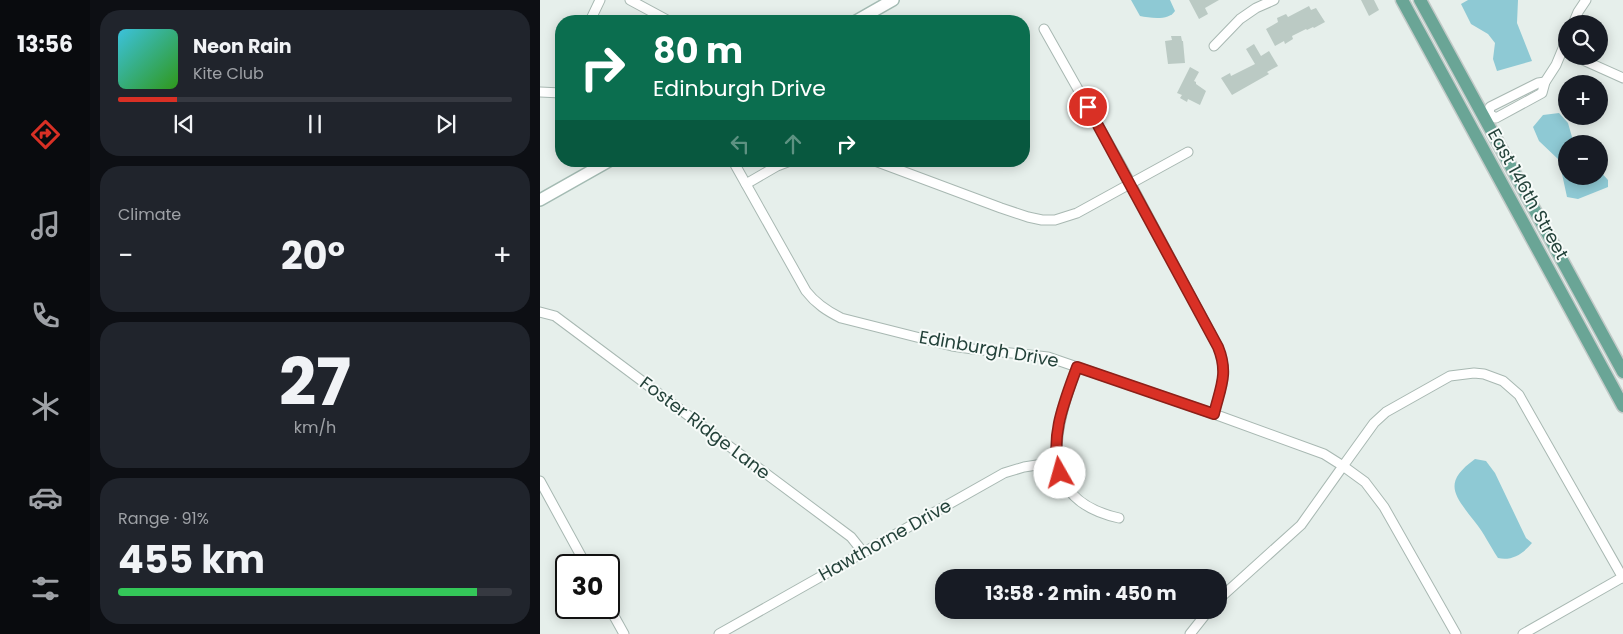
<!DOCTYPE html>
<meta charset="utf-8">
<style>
:root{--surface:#171b24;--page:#20242c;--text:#f1f3f6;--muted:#9ea1a6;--line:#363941;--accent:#d93025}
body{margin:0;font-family:Poppins,sans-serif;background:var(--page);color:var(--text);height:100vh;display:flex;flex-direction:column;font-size:19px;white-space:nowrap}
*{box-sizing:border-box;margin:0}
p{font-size:16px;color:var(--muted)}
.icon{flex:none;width:28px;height:28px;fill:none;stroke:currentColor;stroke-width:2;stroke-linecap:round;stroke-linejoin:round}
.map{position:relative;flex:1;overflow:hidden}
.sheet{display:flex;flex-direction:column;gap:10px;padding:10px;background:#0d0f14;width:450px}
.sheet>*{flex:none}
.banner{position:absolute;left:15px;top:15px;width:475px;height:152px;border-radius:20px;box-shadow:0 2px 12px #0003;background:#0b6e4f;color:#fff;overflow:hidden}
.controls{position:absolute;left:1018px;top:15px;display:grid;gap:10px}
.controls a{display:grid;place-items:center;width:50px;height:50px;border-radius:50%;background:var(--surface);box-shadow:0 2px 12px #0003;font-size:25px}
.speed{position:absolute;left:15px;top:554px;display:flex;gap:10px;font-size:25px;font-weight:700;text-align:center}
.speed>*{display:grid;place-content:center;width:65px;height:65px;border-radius:50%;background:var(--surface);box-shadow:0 2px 12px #0003;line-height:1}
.speed .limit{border:2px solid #111;border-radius:8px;background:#fff;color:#111}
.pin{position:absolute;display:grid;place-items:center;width:42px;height:42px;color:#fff;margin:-21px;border:2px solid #fff;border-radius:50%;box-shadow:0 1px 5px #0007}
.me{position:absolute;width:55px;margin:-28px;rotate:353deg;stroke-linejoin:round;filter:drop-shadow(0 0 4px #0008)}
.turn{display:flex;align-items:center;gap:18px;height:105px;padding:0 15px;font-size:22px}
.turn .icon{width:65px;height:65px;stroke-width:2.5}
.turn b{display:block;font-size:35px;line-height:42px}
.lanes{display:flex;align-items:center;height:48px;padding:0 15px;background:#0003;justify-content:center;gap:25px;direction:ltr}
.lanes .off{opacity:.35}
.big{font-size:38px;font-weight:700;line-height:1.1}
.sheet .widget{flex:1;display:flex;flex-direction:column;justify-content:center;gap:8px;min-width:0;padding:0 18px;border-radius:20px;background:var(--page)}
.sheet .dial{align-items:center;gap:0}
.dial b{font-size:65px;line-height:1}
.song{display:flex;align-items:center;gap:15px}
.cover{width:60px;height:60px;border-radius:8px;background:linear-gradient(135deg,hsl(190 70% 55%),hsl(110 70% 35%))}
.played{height:5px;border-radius:2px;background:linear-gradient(90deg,var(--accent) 15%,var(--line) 15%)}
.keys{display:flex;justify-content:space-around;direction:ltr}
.heat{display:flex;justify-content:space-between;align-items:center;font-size:28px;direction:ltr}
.charge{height:8px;border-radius:4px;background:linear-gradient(90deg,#34c759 91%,var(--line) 0)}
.trip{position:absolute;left:395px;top:569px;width:292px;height:50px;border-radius:20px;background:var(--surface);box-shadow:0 2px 12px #0003;font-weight:700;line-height:50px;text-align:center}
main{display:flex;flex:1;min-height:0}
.menu{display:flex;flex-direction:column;width:90px;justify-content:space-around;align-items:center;background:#090b0e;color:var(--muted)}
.menu .icon{width:35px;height:35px}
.menu .active{color:var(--accent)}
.menu b{font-size:22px;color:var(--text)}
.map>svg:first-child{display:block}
.water{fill:#8ec9d4}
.building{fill:#bbcac4}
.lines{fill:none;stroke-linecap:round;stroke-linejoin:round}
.street-casing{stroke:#a8b8b2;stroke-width:11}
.secondary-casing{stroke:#a4bbb3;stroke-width:14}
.primary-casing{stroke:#c2cac8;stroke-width:15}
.street{stroke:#fff;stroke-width:9}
.secondary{stroke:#fff;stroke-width:11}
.primary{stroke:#6aa596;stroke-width:12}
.route-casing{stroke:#8d1f18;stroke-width:12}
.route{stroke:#d93025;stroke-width:9}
.labels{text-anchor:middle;stroke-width:4;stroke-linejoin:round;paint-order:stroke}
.street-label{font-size:18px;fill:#24423a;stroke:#f7fbf9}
</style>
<main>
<nav class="menu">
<b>13:56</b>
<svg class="icon active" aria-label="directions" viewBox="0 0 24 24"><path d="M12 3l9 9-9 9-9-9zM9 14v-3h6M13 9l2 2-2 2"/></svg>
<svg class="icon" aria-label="music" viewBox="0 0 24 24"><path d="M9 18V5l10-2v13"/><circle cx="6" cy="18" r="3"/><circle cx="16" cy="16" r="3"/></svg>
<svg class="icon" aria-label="phone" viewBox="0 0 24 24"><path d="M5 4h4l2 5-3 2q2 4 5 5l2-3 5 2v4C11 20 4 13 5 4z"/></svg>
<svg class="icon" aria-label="climate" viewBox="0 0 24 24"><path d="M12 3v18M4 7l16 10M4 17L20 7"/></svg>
<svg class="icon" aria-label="car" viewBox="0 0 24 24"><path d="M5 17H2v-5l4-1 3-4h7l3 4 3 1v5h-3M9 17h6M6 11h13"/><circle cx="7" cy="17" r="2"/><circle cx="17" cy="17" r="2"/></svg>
<svg class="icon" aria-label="filters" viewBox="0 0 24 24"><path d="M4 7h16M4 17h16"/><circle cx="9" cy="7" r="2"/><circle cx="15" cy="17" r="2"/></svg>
</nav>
<section class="sheet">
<div class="widget">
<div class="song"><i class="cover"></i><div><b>Neon Rain</b><p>Kite Club</p></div></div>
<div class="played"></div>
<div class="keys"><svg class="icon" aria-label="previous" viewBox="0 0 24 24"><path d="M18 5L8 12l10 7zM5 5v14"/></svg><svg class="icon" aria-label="pause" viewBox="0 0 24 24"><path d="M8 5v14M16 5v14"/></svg><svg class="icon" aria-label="next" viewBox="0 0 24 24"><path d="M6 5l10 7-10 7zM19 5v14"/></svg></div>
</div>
<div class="widget"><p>Climate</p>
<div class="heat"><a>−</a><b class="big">20°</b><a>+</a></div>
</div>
<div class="widget dial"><b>27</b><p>km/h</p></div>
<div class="widget"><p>Range · 91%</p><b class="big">455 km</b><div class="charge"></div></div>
</section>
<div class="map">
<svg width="1083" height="634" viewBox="0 0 1083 634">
<rect width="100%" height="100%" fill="#e6efeb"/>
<g class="water">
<path d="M 591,0 L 630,0 L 635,11 C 629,21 610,18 600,16 Z"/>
<path d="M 928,0 L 978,0 L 977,23 L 992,61 L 957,71 L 953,59 L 955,43 L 948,34 L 931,24 L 921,4 Z"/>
<path d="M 1019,113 L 1028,123 L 1034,144 L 1026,144 L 1026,176 L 1059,176 L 1059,170 L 1068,180 L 1068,187 L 1038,199 L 1027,197 L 1019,160 L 999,141 L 993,127 L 1003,115 Z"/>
<path d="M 935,459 L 946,461 L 955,473 L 986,538 L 992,543 C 983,554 972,561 958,558 C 950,546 944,533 935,522 C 914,495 902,483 935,459 Z"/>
</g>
<g class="building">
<path d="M 649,0 L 679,0 L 665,8 L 668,14 L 659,19 Z"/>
<path d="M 821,0 L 834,0 L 839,10 L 829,16 Z"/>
<path d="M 769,6 L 771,10 L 776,8 L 785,22 L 774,28 L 773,27 L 767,30 L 766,29 L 752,36 L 753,39 L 745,44 L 744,41 L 735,46 L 726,29 L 738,22 L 737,18 L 746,14 L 748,17 Z"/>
<path d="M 631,36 L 641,36 L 642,41 L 643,41 L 645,63 L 628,64 L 625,41 L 632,40 Z"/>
<path d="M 714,44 L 721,56 L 729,51 L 738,66 L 727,72 L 729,74 L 692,95 L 681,78 L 690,73 L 691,76 L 715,64 L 706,49 Z"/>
<path d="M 650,67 L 659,72 L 654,81 L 656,82 L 656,84 L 666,91 L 660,105 L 648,99 L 647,102 L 640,98 L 642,95 L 637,93 Z"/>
</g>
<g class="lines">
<g class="street-casing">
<g id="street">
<path d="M 90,0 L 129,21"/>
<path d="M 50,21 L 60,0"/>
<path d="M 1033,24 L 1038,12 L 1046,0"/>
<path d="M 504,29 L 583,169 L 678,347 C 689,374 680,388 674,414"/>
<path d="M 674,46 L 700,19 L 716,8 L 734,0"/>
<path d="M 1034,56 L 1083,78"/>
<path d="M 0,92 L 21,93"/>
<path d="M 949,114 L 956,118 L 1002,93 L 1005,82 L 1016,65 L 1026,41"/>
<path d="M 949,114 L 950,107 L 998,83 L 1005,82"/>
<path d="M 193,161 L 266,291 C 276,304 287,311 301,318 L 412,346 L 433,349 L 508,357 L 674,414 L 784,454 L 803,466 L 761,525 L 679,599"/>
<path d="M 335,161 L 461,208 L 488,217 L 502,220 L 515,220 L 537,213 L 648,152"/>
<path d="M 206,184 L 237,166 L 250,161"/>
<path d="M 0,312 L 15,316 L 311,537 L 323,552"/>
<path d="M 537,367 C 515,428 493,499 579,518"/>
<path d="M 0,481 L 46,565"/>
<path d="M 69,607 L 84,634"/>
<path d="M 179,634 L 464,473 L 484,467 L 516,462"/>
<path d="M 650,634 L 669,610"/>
<path d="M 916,634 L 844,507 L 825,482 L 803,466 L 834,423 L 846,412 L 910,376 L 934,373 L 944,374 L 963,381 L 979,395 L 1083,578"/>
<path d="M 983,634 L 1083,577"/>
</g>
</g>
<g class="secondary-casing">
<g id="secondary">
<path d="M 316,21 L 353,0"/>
<path d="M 0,200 L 69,161"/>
</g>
</g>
<g class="primary-casing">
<g id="primary">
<path d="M 862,0 L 1083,406"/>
<path d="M 880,0 L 1083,372"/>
</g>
</g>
<use href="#street" class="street"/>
<use href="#secondary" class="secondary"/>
<use href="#primary" class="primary"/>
</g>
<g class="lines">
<g class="route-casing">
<path id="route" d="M 520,473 C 509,437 525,400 537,367 L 674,414 C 680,388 689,374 678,347 L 548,107"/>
</g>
<use href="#route" class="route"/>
</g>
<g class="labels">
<g class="street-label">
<text transform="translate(988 194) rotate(61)" y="6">East 146th Street</text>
<text transform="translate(449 349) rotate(10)" y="6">Edinburgh Drive</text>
<text transform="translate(165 428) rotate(37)" y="6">Foster Ridge Lane</text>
<text transform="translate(345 540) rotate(-29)" y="6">Hawthorne Drive</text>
</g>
</g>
</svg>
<div class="controls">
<a><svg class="icon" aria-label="search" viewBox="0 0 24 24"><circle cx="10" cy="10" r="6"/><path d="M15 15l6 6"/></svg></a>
<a>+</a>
<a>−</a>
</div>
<div class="speed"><div class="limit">30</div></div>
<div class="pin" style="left:548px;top:107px;background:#d93025"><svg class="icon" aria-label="arrive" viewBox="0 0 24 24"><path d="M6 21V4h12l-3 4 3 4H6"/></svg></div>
<svg class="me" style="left:520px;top:473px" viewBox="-20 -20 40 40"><circle r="19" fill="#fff"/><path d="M0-13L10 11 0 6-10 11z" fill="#d93025"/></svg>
<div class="trip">13:58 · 2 min · 450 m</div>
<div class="banner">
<div class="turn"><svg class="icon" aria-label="right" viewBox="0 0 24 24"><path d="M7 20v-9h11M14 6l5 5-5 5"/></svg><div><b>80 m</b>Edinburgh Drive</div></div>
<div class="lanes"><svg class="icon off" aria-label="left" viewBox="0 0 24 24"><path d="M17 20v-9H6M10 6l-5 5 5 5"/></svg><svg class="icon off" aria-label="ahead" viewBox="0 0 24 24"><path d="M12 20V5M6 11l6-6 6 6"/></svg><svg class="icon" aria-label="right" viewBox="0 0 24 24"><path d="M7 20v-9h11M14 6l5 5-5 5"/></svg></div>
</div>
</div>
</main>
